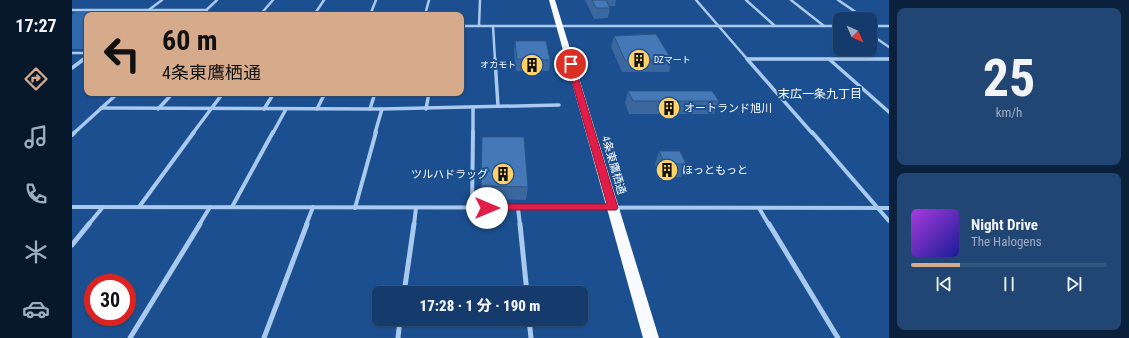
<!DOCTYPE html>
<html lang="ja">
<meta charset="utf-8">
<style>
:root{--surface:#143b6b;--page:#214673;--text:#f1f3f6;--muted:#9dadc1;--line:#33557e;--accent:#d6ab8b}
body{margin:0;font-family:"Roboto Condensed","Noto Sans JP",sans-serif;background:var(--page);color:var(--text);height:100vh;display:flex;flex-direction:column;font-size:15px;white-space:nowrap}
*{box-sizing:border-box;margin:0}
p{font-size:13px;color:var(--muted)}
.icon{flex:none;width:22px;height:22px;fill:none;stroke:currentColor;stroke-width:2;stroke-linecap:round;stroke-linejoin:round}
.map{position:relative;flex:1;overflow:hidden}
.side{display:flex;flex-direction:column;gap:8px;padding:8px;background:#0b203b;width:240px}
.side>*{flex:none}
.top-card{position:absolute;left:12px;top:12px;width:380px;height:84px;border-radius:8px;box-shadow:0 1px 3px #0004,0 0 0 1px var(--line);background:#d6ab8b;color:#111;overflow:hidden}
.needle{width:26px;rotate:135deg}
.controls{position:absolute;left:761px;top:12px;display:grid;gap:8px}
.controls a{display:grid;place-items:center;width:44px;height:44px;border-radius:8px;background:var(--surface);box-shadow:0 1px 3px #0004,0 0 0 1px var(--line);font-size:20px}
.speed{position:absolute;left:12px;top:274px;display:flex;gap:8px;font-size:20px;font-weight:700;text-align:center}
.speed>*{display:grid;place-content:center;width:52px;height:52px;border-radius:50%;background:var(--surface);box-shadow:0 1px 3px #0004,0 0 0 1px var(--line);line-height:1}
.speed .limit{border:6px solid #d22;background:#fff;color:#111}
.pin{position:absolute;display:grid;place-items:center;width:34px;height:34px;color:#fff;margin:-17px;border:2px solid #fff;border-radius:50%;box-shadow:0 1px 4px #0007}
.me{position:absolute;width:44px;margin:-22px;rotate:90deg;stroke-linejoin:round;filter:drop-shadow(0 0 3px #0008)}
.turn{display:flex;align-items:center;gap:14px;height:84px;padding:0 12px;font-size:18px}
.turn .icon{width:52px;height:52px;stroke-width:2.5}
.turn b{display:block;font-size:28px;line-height:34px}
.side .card{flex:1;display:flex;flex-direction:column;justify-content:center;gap:6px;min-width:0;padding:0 14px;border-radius:8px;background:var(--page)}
.side .dial{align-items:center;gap:0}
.dial b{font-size:52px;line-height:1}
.song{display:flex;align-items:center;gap:12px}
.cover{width:48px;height:48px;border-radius:6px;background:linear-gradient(135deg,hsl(280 70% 55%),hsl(240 70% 35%))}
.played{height:4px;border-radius:2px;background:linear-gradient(90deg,var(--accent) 25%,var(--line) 25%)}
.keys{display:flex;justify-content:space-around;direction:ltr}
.trip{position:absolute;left:300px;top:286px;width:216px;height:40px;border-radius:8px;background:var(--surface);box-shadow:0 1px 3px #0004,0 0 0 1px var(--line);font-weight:800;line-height:40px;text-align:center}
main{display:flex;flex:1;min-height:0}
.tabs{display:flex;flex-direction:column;width:72px;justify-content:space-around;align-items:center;background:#08182b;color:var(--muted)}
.tabs .icon{width:28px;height:28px}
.tabs .selected{color:var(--accent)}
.tabs b{font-size:18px;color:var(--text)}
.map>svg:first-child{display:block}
.green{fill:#2e69ad}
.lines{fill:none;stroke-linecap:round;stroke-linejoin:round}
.minor-far3{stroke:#a9c9ee;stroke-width:2.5}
.minor-far2{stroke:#a9c9ee;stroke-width:3.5}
.minor-far1{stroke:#a9c9ee;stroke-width:4}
.minor{stroke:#a9c9ee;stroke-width:5}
.trunk{fill:#f8faff;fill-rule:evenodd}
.wall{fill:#3a679d}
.building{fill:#4478b7;stroke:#305480}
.route{fill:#e11d48;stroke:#92132f}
.labels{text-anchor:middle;stroke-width:4;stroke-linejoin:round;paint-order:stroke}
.far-poi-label{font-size:9px;fill:#fff;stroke:#1b4f8f;text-anchor:start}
.poi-label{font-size:11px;fill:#fff;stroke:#1b4f8f;text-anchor:start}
.street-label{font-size:11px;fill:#fff;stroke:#1b4f8f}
.neighbourhood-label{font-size:12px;fill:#fff;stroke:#1b4f8f}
</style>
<main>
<nav class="tabs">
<b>17:27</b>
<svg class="icon selected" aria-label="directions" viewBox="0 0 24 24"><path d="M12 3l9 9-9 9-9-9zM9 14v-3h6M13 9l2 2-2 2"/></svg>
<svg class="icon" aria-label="music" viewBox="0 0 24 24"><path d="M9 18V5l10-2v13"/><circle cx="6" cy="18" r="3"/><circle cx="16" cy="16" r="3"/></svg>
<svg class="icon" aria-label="phone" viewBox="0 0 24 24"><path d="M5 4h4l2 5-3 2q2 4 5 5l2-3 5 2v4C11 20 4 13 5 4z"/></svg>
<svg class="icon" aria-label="climate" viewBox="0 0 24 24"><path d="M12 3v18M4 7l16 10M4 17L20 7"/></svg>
<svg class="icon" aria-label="car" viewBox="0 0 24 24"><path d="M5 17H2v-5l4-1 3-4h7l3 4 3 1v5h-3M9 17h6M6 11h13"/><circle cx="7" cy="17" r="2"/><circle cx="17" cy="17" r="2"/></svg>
</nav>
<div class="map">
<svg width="817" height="338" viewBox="0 0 817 338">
<rect width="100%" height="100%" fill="#1b4f8f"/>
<path class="green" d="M 4,12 L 68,12 L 64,15 L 15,15 L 15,49 L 0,49 L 0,15 Z"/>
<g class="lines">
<g class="minor-far3">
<path d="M 624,0 L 676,60"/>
<path d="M 674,0 L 703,26"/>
<path d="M 719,0 L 752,26"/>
<path d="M 766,0 L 794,19"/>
<path d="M 0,10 L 135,10"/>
<path d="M 70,15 L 90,0"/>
<path d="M 129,15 L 145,0"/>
<path d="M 188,15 L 201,0"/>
<path d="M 242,15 L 252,0"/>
<path d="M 298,15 L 304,0"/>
<path d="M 353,15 L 357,0"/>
<path d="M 389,26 L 768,26"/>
<path d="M 407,26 L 408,0"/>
<path d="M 421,26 L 423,60"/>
<path d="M 798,26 L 817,26"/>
<path d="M 798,34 L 817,47"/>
<path d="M 0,53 L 15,53"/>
<path d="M 676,59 L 817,59"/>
<path d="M 10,60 L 15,56"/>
</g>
<g class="minor-far2">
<path d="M 423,59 L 426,106"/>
<path d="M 675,59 L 740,133"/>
<path d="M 676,59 L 817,59"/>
<path d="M 757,59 L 817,112"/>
<path d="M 0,68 L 12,59"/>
<path d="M 29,108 L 310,109 L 487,105"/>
<path d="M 86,109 L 101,93"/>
<path d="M 192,109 L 202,93"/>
<path d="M 245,109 L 253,93"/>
<path d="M 298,109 L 303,93"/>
<path d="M 354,109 L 357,93"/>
<path d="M 2,133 L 46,93"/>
<path d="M 121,133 L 151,93"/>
<path d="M 201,133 L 214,109"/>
<path d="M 303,133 L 310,109"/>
<path d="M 401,133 L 401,108"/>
</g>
<g class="minor-far1">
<path d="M 740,132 L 817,221"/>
<path d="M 0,135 L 3,132"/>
<path d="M 0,207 L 817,208"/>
<path d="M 67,207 L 122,132"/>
<path d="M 160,207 L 201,132"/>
<path d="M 283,208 L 304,132"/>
<path d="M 400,208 L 401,132"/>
<path d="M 446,208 L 448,225"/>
<path d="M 687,208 L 697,225"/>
<path d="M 16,225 L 31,207"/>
<path d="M 127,225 L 138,207"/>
<path d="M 234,225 L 241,207"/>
<path d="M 342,225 L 344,208"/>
</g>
<g class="minor">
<path d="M 448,224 L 455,293"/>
<path d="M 697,224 L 766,338"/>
<path d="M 0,245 L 17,224"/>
<path d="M 332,293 L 342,224"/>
<path d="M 457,319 L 459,338"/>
<path d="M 58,338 L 128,224"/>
<path d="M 192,338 L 235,224"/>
<path d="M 326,338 L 328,319"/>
</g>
<path class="trunk" d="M 477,0 L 483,0 L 587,338 L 571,338 Z"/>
</g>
<g class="wall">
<path d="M 513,0 L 544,0 L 543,6 L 537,6 L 538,8 L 536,18 L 522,19 Z"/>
<path d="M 542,36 L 600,60 L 597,72 L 550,72 L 539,47 Z"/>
<path d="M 443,41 L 478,60 L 477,71 L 444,71 L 442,53 Z"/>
<path d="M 556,91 L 647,101 L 642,114 L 557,114 L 553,103 Z"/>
<path d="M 587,151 L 614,164 L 609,177 L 588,177 L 583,164 Z"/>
<path d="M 409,186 L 456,187 L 454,200 L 409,199 Z"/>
</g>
<g class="building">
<path d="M 520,0 L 534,0 L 538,8 L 524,8 Z"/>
<path d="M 584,34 L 600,60 L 553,60 L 542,36 Z"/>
<path d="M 443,41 L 474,41 L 478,60 L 445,59 Z"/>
<path d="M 556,91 L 640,91 L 647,101 L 561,101 Z"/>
<path d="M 410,137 L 452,137 L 456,187 L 409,186 Z"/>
<path d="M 587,151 L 608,151 L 614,164 L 593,164 Z"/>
</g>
<path class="route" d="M 496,63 L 502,64 L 546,208 L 544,210 L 412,210 L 410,208 L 412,205 L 415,204 L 535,204 L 495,64 Z"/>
<defs>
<g id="building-disc" transform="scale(1.15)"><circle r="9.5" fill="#ffd166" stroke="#1b4f8f"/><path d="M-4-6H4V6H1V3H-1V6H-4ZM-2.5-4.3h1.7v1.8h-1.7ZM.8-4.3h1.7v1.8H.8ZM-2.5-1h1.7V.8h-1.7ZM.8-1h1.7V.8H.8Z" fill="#111"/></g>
</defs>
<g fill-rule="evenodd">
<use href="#building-disc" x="567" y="60"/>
<use href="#building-disc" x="460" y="65"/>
<use href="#building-disc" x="597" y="108"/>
<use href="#building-disc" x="595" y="170"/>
<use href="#building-disc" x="431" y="174"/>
</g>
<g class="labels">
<g class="far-poi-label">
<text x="582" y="63">DZマート</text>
<text x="444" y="68" text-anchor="end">オカモト</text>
</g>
<g class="poi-label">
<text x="612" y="112">オートランド旭川</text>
<text x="610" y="174">ほっともっと</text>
<text x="416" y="178" text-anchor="end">ツルハドラッグ</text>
</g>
<g class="street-label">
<text transform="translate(542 165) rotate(74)" y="4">4条東鷹栖通</text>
</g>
<g class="neighbourhood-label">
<text x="748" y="98">末広一条九丁目</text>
</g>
</g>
</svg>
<div class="controls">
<a><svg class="needle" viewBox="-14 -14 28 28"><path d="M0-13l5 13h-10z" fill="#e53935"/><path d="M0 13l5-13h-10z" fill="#9dadc1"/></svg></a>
</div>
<div class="speed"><div class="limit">30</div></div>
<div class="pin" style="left:499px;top:64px;background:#d93025"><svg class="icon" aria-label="arrive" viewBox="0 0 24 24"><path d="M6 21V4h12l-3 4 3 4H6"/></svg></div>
<svg class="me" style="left:415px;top:208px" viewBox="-20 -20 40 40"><circle r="19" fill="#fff"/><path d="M0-13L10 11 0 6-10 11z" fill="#e11d48"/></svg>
<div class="trip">17:28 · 1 分 · 190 m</div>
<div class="top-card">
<div class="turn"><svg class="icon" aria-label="left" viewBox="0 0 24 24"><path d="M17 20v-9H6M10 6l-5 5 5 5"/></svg><div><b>60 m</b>4条東鷹栖通</div></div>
</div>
</div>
<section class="side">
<div class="card dial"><b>25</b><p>km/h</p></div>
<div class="card">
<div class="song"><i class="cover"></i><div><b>Night Drive</b><p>The Halogens</p></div></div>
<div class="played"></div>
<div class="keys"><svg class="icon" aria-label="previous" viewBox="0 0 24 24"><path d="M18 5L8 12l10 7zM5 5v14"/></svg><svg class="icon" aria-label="pause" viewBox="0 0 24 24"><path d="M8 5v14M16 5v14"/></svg><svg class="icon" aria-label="next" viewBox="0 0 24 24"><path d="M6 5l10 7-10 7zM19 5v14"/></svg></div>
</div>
</section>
</main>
